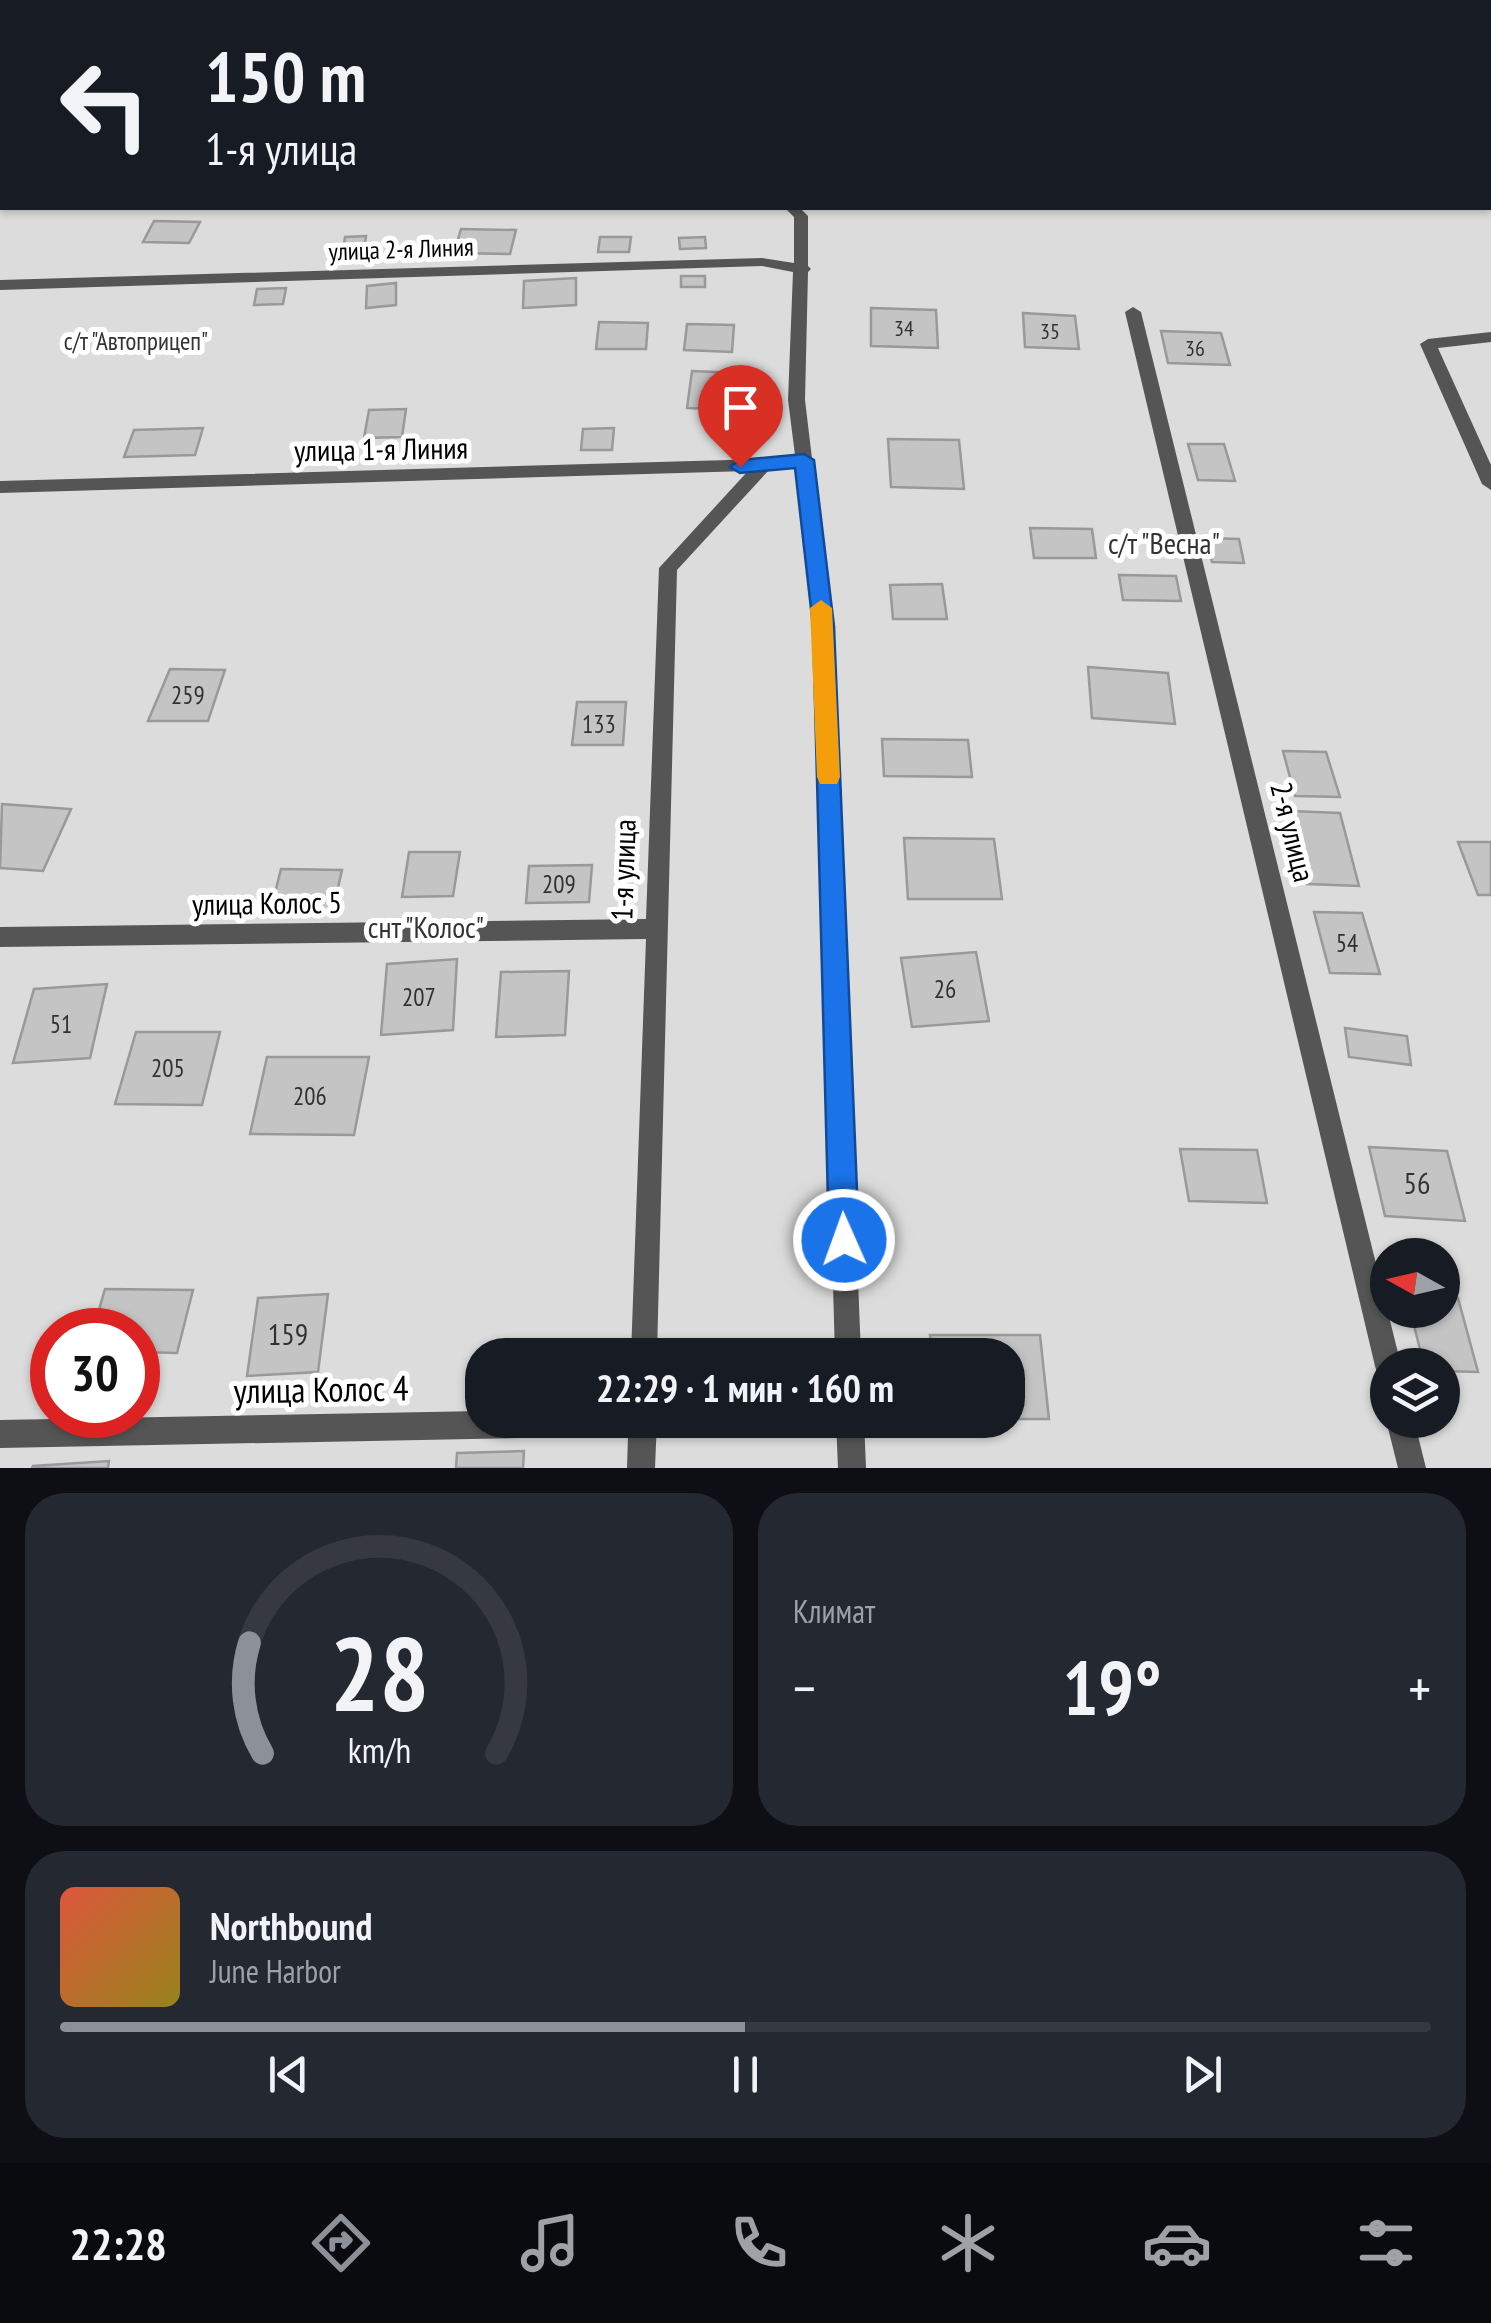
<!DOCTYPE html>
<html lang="ru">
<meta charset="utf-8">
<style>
:root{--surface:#171b24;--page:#242831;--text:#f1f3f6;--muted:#9ea1a6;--line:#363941;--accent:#8c9099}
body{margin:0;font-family:"PT Sans Narrow",sans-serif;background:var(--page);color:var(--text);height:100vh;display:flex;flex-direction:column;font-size:38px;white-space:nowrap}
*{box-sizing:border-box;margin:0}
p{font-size:32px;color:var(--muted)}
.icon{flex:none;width:55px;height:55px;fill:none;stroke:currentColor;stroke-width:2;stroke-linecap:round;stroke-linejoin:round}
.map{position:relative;height:1468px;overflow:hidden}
.sheet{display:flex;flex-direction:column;gap:25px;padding:25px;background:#0d0f14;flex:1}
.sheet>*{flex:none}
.guide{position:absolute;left:0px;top:0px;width:1492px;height:210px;box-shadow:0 2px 8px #0004;background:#171b24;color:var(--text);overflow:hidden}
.needle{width:65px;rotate:278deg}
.controls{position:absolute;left:1370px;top:1238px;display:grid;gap:20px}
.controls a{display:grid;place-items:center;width:90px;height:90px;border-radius:50%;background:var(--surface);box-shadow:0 2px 8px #0004;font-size:50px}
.speed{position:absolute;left:30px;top:1308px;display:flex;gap:20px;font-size:50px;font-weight:700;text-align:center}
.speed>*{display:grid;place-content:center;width:130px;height:130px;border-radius:50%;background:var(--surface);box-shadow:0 2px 8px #0004;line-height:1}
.speed .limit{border:15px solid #d22;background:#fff;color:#111}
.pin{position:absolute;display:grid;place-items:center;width:85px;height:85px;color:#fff;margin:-102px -42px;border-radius:50% 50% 50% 0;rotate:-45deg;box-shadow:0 0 10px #0007}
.pin .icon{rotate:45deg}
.me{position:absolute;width:110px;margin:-55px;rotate:358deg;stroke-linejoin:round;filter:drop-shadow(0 0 8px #0008)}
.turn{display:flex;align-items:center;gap:35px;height:210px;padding:0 40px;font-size:45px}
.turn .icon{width:130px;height:130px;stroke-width:2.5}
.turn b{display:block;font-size:70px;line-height:85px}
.big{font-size:75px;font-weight:800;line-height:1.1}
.sheet .card{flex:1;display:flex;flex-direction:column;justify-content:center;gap:15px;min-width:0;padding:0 35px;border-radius:40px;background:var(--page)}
.sheet .dial{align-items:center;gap:0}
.dial svg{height:260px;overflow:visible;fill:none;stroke:var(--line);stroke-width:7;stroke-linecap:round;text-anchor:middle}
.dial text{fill:var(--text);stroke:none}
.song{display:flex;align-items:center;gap:30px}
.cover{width:120px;height:120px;border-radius:15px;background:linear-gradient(135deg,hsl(10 70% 55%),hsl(50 70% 35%))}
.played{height:10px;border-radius:5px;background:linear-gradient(90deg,var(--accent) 50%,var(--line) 50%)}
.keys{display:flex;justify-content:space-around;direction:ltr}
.heat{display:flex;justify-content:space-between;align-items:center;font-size:55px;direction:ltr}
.sheet .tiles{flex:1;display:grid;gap:25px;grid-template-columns:1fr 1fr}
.card:last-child{grid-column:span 2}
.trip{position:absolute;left:465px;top:1338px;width:560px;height:100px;border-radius:40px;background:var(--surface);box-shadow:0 2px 8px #0004;font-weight:800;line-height:100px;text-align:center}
.tab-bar{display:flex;height:160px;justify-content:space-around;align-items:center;background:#090b0e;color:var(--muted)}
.tab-bar .icon{width:70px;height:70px}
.tab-bar .selected{color:var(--accent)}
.tab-bar b{font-size:45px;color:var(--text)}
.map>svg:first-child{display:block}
.green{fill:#dcdcdc;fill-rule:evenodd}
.building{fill:#c4c4c4;stroke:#999;stroke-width:2.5}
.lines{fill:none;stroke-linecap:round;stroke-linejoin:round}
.minor{fill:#555;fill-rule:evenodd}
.rail-casing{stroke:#000;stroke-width:8}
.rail{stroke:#fff;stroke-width:5;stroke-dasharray:15;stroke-linecap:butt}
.route{fill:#1a73e8;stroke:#114b97;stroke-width:2.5}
.slow{fill:#f59e0b}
.labels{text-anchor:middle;stroke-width:10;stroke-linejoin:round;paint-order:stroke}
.far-number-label{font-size:22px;fill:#313131}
.far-street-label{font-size:25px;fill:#000;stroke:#fff}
.far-park-label{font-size:25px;fill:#333;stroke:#fff}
.number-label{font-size:25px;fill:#313131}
.street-label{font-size:30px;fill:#000;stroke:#fff}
.park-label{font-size:30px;fill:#333;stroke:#fff}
.near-number-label{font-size:30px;fill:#313131}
.near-street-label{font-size:35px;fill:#000;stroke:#fff}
</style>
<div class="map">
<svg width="1491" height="1468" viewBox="0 0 1491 1468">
<rect width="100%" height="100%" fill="#fff"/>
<path class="green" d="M 0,0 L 909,2 L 2,2 L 2,208 L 1490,208 L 1491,130 L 1491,1468 L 0,1468 ZM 1388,1255 L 1442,1255 L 1442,1310 L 1388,1310 ZM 52,1330 L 138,1330 L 138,1415 L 52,1415 ZM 482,1355 L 1008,1355 L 1008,1420 L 482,1420 ZM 1388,1365 L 1442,1365 L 1442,1420 L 1388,1420 Z"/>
<g class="building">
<path d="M 154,221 L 200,222 L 189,243 L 143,242 Z"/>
<path d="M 461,229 L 516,230 L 510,254 L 454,253 Z"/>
<path d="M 366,236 L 363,258 L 342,259 L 345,237 Z"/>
<path d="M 600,237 L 631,237 L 629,252 L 598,252 Z"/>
<path d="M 705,237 L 706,248 L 680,249 L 679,238 Z"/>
<rect x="681" y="276" width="24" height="11"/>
<path d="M 576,278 L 576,305 L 523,308 L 524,281 Z"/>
<path d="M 396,283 L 396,305 L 366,308 L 367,286 Z"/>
<path d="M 286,288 L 283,304 L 254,305 L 257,289 Z"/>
<path d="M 871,308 L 936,310 L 938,348 L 871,346 Z"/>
<path d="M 1023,313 L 1075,316 L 1079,349 L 1025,347 Z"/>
<path d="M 599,322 L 648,323 L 646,349 L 596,349 Z"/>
<path d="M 687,324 L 734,325 L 732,352 L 684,350 Z"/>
<path d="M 1161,331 L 1221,333 L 1230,365 L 1168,363 Z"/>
<path d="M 692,371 L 738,373 L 735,410 L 687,408 Z"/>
<path d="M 406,409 L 402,437 L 364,438 L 369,410 Z"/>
<path d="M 203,428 L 195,455 L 124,457 L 134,430 Z"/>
<path d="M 614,428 L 612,450 L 581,450 L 583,429 Z"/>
<path d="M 888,439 L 959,440 L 964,489 L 891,487 Z"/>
<path d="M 1188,444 L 1224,444 L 1235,481 L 1198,480 Z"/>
<path d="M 1030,528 L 1092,529 L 1096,558 L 1034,558 Z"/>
<path d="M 1207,538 L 1239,539 L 1244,563 L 1212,562 Z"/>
<path d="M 1119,575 L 1176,576 L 1181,601 L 1123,600 Z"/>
<path d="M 942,584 L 947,619 L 893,619 L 890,585 Z"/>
<path d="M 1088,667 L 1168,673 L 1175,724 L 1092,718 Z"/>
<path d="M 170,669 L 225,670 L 208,721 L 148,721 Z"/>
<path d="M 577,702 L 626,702 L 623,745 L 572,745 Z"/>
<path d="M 882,739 L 968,740 L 972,777 L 884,776 Z"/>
<path d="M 1283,751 L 1326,752 L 1340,797 L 1295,796 Z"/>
<path d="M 2,804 L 71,809 L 43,871 L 0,868 Z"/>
<path d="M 1290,811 L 1340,813 L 1359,886 L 1307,884 Z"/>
<path d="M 904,838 L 994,839 L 1002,899 L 908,899 Z"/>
<path d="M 1458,842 L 1491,842 L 1491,895 L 1478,895 Z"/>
<path d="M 409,852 L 460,852 L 453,896 L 402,897 Z"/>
<path d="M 592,865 L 589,902 L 526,903 L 529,866 Z"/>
<path d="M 281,869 L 342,870 L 332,914 L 270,913 Z"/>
<path d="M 1314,912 L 1362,913 L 1380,974 L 1330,973 Z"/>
<path d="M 976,952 L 989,1021 L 912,1027 L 901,958 Z"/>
<path d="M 457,959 L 453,1030 L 381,1035 L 387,964 Z"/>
<path d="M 569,971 L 565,1035 L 496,1037 L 501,972 Z"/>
<path d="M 107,984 L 90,1058 L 13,1063 L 34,989 Z"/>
<path d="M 1345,1028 L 1407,1036 L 1411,1065 L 1349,1057 Z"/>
<path d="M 136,1032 L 220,1032 L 202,1105 L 115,1104 Z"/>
<path d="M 267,1057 L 369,1057 L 354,1135 L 250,1134 Z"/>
<path d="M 1369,1147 L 1447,1151 L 1465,1221 L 1385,1216 Z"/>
<path d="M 1180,1149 L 1257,1150 L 1267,1203 L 1189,1201 Z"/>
<path d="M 105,1289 L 193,1290 L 177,1353 L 138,1352 L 138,1330 L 93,1330 Z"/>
<path d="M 328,1294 L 318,1372 L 247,1376 L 258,1298 Z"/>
<path d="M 1442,1298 L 1458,1298 L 1478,1372 L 1442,1371 L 1442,1365 L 1424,1365 L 1410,1310 L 1442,1310 Z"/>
<path d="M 930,1335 L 1040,1335 L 1049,1419 L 1008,1419 L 1008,1355 L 932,1355 Z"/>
<path d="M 524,1451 L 523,1468 L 456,1468 L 457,1453 Z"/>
<path d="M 109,1461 L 108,1468 L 32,1468 L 33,1466 Z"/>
</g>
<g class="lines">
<g class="minor">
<rect x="0" y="12" width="2" height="8"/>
<rect x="0" y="135" width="2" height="8"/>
<path d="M 785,208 L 800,208 L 808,216 L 808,266 L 811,269 L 808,272 L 805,400 L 832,626 L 861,1355 L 835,1355 L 814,626 L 796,467 L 769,470 L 677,570 L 657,1355 L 631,1355 L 646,939 L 0,947 L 0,927 L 646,919 L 659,568 L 748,471 L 0,493 L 0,481 L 764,459 L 795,455 L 788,400 L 793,272 L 762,266 L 0,290 L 0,280 L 762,258 L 794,263 L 794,217 Z"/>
<path d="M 1133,307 L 1141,312 L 1401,1365 L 1388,1365 L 1388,1379 L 1378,1376 L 1375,1366 L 1125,312 Z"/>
<path d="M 1491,332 L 1491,342 L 1438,348 L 1491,465 L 1491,490 L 1482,484 L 1420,344 L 1428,339 Z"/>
<path d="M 482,1411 L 482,1420 L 657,1420 L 655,1468 L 627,1468 L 628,1436 L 0,1448 L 0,1420 Z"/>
<path d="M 1388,1417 L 1388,1420 L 1414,1420 L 1426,1468 L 1398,1468 L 1386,1420 Z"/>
<path d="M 836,1420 L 864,1420 L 866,1468 L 838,1468 Z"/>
</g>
<g class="rail-casing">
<path id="rail" d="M 1060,0 L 1073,2"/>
</g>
<use href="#rail" class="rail"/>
</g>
<path class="route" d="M 804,454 L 814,460 L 834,626 L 859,1240 L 854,1250 L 844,1255 L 834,1250 L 829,1240 L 813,626 L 795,468 L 740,473 L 730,467 L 740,460 Z"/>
<path class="slow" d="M 821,600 L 832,608 L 840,777 L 837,784 L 820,784 L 817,777 L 810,608 Z"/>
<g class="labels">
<g class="far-number-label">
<text x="904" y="336">34</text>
<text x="1050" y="339">35</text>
<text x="1195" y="356">36</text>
</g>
<g class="far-street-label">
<text transform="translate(401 249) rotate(-2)" y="9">улица 2-я Линия</text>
</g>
<g class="far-park-label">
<text x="136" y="350">с/т "Автоприцеп"</text>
</g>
<g class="number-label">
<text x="188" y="704">259</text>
<text x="599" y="733">133</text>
<text x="559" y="893">209</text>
<text x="1347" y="952">54</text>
<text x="945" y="998">26</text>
<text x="419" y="1006">207</text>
<text x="61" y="1033">51</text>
<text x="168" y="1077">205</text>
<text x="310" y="1105">206</text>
</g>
<g class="street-label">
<text transform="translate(381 450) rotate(-1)" y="10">улица 1-я Линия</text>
<text transform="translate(1292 832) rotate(76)" y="10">2-я улица</text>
<text transform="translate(624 870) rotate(-88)" y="10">1-я улица</text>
<text transform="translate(267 904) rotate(-1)" y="10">улица Колос 5</text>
</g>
<g class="park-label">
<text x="1164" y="554">с/т "Весна"</text>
<text x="426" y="938">снт "Колос"</text>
</g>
<g class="near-number-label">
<text x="1417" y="1194">56</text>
<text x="288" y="1345">159</text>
</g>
<g class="near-street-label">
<text transform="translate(321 1390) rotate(-1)" y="12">улица Колос 4</text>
</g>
</g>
</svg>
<div class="controls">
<a><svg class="needle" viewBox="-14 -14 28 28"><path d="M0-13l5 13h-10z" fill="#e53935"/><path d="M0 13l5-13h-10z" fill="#9ea1a6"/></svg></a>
<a><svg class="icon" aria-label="layers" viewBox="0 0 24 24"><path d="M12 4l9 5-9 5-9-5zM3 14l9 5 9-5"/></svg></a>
</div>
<div class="speed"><div class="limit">30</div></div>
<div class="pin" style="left:740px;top:467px;background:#d93025"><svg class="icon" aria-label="arrive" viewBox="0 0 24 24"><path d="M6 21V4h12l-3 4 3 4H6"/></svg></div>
<svg class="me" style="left:844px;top:1240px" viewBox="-20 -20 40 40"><circle r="17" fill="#1a73e8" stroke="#fff" stroke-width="3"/><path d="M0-11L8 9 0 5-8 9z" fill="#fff"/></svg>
<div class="trip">22:29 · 1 мин · 160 m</div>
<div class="guide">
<div class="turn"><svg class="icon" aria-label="left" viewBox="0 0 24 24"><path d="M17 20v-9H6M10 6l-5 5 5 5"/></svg><div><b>150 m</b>1-я улица</div></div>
</div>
</div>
<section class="sheet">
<div class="tiles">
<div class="card dial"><svg viewBox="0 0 100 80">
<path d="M14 69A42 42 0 1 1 86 69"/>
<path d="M14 69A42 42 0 0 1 10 35" stroke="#8c9099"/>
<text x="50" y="56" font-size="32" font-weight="700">28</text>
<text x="50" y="72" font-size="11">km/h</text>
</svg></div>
<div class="card"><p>Климат</p>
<div class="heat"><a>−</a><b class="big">19°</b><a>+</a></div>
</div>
<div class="card">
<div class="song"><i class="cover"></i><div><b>Northbound</b><p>June Harbor</p></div></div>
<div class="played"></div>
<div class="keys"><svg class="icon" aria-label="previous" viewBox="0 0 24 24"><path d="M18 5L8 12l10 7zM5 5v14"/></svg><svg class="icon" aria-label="pause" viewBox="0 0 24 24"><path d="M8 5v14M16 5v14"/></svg><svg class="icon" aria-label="next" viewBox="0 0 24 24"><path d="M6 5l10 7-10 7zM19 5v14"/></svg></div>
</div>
</div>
</section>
<nav class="tab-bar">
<b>22:28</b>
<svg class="icon selected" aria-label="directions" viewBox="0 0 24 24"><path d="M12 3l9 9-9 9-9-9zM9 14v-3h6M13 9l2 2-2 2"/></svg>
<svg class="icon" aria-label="music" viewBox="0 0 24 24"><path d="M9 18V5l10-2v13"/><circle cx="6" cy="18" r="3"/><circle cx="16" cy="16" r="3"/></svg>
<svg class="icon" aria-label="phone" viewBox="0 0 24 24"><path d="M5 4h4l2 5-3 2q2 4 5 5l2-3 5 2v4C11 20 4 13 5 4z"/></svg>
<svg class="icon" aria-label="climate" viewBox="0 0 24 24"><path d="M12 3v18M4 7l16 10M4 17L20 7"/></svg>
<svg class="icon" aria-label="car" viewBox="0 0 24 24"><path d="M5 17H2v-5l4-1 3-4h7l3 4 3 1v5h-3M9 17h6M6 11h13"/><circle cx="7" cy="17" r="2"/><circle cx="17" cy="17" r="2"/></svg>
<svg class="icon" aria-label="filters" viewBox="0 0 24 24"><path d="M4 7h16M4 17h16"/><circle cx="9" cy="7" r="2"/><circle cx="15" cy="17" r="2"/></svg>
</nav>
